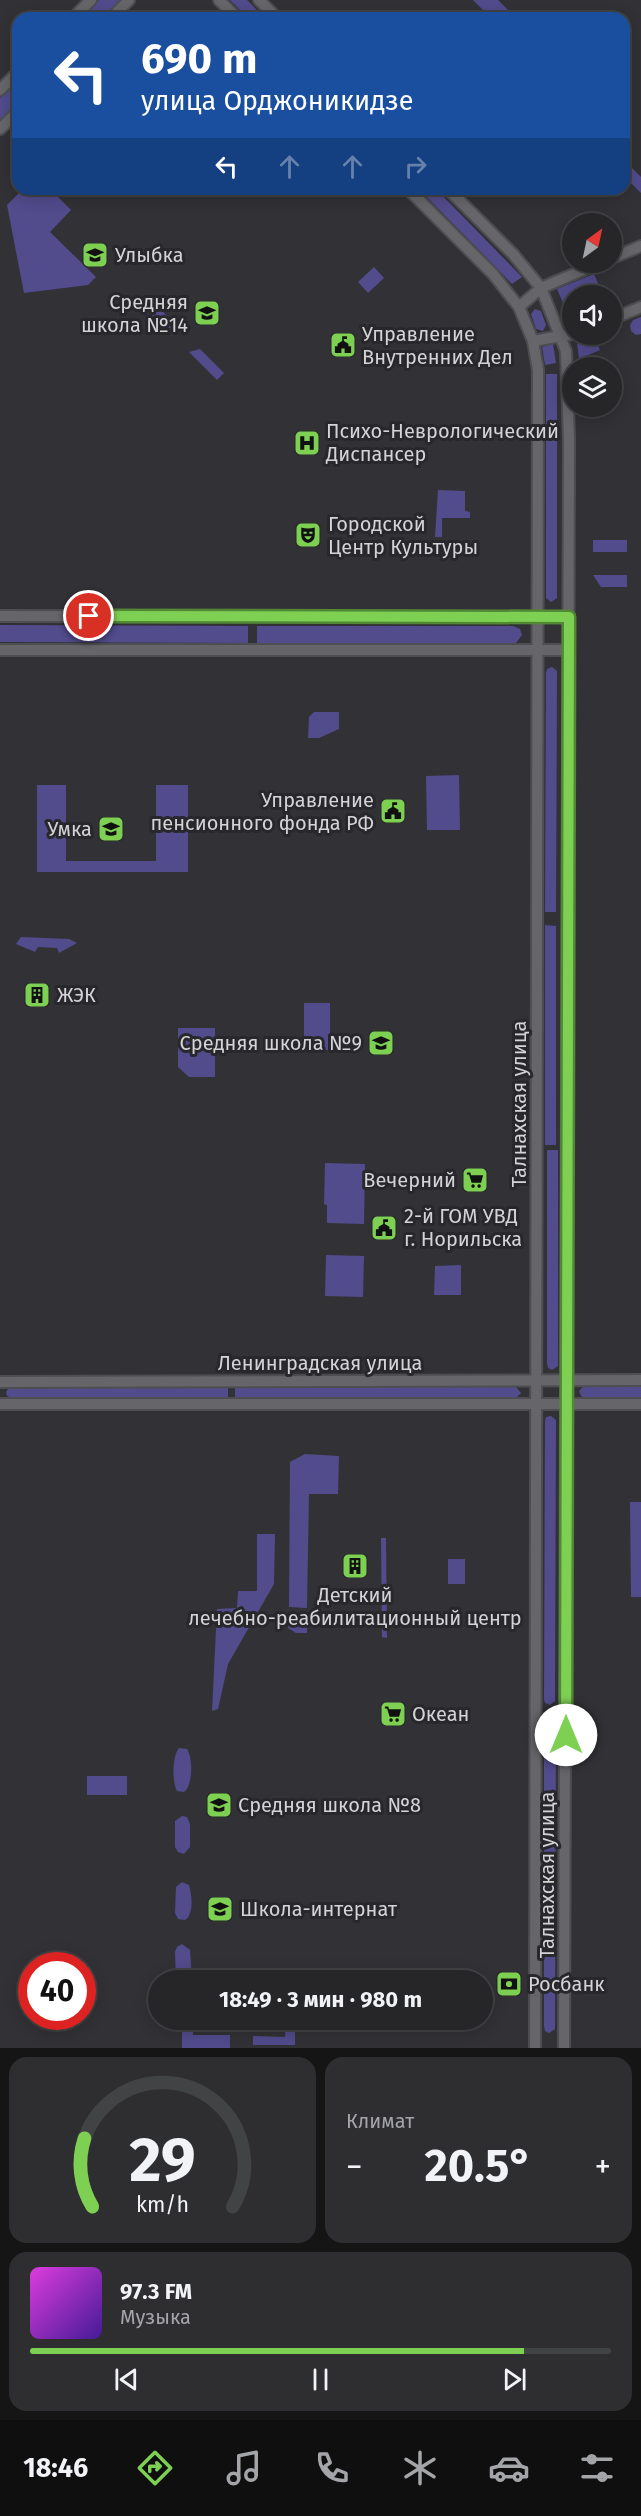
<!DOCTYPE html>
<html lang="ru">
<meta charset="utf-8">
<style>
:root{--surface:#262628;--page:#2e2e30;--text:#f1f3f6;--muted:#a4a5a8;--line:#424345;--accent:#7ed053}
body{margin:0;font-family:"Fira Sans",sans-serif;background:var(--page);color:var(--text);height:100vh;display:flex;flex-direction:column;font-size:22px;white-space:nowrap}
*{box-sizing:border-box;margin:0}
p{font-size:20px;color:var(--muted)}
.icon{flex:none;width:33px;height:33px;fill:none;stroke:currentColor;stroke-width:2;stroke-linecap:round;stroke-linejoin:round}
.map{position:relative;height:2048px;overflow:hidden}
.sheet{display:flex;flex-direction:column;gap:9px;padding:9px;background:#151516;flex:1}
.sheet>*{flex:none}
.banner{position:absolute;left:12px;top:12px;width:618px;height:183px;border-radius:18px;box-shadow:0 3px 15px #0003,0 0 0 2px var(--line);background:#1a4fa0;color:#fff;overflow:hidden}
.needle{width:39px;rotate:33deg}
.controls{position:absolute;left:562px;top:213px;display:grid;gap:12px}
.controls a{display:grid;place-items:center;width:60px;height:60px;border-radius:50%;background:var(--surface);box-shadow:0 3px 15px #0003,0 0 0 2px var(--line);font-size:30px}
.speed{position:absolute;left:18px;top:1952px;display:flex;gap:12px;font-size:30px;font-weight:700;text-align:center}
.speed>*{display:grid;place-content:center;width:78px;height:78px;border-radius:50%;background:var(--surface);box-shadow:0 3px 15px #0003,0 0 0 2px var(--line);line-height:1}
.speed .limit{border:9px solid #d22;background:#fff;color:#111}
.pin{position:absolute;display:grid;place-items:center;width:51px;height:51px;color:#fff;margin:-26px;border:3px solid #fff;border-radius:50%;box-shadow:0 2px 6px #0007}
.me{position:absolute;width:66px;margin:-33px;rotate:0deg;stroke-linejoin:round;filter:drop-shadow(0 0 4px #0008)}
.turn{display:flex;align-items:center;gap:21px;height:126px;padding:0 30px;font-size:27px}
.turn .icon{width:78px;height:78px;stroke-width:2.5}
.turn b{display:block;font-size:42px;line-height:51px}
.lanes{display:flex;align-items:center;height:57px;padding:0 30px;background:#0003;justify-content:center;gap:30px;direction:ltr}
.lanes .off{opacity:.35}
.big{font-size:45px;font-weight:700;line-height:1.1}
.sheet .card{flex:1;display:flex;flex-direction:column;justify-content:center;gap:9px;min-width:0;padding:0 21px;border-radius:18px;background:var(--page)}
.sheet .dial{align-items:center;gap:0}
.dial svg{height:156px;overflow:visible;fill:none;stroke:var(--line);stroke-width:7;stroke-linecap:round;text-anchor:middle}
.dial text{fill:var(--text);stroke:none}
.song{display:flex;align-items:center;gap:18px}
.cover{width:72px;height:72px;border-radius:9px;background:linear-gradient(135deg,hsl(300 70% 55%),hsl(260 70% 35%))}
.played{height:6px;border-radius:3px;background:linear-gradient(90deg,var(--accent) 85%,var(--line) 85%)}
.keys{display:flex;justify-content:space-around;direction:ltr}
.heat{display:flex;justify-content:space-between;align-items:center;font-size:33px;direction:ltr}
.sheet .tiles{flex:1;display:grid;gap:9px;grid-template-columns:1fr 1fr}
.card:last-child{grid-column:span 2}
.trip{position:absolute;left:148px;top:1970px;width:345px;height:60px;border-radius:30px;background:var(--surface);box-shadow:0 3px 15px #0003,0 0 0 2px var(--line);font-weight:700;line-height:60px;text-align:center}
.menu{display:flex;height:96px;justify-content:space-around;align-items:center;background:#0f0f10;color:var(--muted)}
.menu .icon{width:42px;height:42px}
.menu .on{color:var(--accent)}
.menu b{font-size:27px;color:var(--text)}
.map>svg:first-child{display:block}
.green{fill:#524b8c}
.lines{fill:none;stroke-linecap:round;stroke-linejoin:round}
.minor-casing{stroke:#4e4e52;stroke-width:14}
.minor{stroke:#66666a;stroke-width:10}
.route-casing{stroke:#528736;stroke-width:15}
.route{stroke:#7ed053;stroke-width:10}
.labels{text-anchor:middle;stroke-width:6;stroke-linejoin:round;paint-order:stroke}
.poi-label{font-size:20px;fill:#d4d4d6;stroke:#28282c;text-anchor:start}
.street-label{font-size:20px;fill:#d4d4d6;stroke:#28282c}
</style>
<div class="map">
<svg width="641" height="2048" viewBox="0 0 641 2048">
<rect width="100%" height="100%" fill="#323236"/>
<g class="green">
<path d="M 99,0 L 122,0 L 104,18 L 80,18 Z"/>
<path d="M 230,0 L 247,0 L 265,18 L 248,18 Z"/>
<path d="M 473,0 L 498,0 L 516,18 L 491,18 Z"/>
<path d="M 14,84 L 18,89 L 18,103 L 0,121 L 0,98 Z"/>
<path d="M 624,160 L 641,177 L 641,193 L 624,176 Z"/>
<path d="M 23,189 L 50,189 L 71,210 L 50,232 L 96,277 L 88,285 L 24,293 L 7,205 Z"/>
<path d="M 419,189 L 436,189 L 522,277 L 512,284 Z"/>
<path d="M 374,267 L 384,278 L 368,293 L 358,282 Z"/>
<path d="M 594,274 L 603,295 L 573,296 L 573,326 L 557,289 Z"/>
<path d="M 153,302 L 176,325 L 173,336 L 145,309 Z"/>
<path d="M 535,309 L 541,311 L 546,325 L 543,331 L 536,329 L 531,314 Z"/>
<path d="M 641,317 L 641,334 L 636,335 L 631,331 L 630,325 L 633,320 Z"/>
<path d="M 589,338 L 596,341 L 600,350 L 579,359 L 577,343 Z"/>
<path d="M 553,344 L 556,363 L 545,365 L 542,347 Z"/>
<path d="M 200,349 L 224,373 L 217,380 L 189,352 Z"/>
<path d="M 546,374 L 557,374 L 557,598 L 551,602 L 546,598 Z"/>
<path d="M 438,490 L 465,491 L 465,511 L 470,512 L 470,518 L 442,518 L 442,537 L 435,537 Z"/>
<rect x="593" y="540" width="34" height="12"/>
<path d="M 593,575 L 627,575 L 627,587 L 601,587 Z"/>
<path d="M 0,625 L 248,626 L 248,643 L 0,642 Z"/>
<path d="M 257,626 L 513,626 L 520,629 L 522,635 L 516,643 L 257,643 Z"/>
<path d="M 552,667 L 557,671 L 556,912 L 545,912 L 546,673 L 547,669 Z"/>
<path d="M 314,712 L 339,712 L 339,729 L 319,738 L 308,738 L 309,717 Z"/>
<path d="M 459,775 L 460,830 L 427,830 L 426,776 Z"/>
<path d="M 37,785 L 66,785 L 66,861 L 156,861 L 156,785 L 188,785 L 188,872 L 37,872 Z"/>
<path d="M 545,925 L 556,926 L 556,1145 L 545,1145 Z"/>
<path d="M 21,937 L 69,939 L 77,943 L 59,953 L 57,948 L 38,947 L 35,952 L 16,944 Z"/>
<rect x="304" y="1003" width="26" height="47"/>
<path d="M 178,1028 L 215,1028 L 215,1077 L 189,1077 L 178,1067 Z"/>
<path d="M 547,1150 L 558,1150 L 558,1366 L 552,1370 L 548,1368 L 547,1363 Z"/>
<path d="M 325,1163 L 365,1164 L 364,1224 L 327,1223 L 327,1205 L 324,1204 Z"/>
<path d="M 326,1255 L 364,1256 L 363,1297 L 325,1296 Z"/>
<path d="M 461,1265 L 461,1295 L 434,1295 L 435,1266 Z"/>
<path d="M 10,1386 L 228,1386 L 228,1398 L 12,1398 L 7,1396 L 6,1392 Z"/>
<path d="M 235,1386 L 516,1387 L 521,1393 L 515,1399 L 235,1398 Z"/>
<path d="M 584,1386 L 641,1386 L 641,1398 L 585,1398 L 581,1396 L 579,1391 Z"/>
<path d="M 551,1416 L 556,1420 L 555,1701 L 550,1705 L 545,1703 L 544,1699 L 545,1421 L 546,1417 Z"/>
<path d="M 305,1454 L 339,1456 L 338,1494 L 309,1494 L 307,1608 L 289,1607 L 290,1462 Z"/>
<path d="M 630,1502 L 641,1502 L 641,1597 L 631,1597 Z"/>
<path d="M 257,1534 L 275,1534 L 274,1584 L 228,1664 L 218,1709 L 212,1711 L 217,1609 L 237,1608 L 238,1591 L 257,1591 Z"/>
<path d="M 381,1538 L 386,1538 L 387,1638 L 382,1637 Z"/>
<rect x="448" y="1559" width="17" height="25"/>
<path d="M 288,1620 L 307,1620 L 307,1633 L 296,1633 L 288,1628 Z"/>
<path d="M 551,1720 L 556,1724 L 555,2029 L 549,2033 L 545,2031 L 544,2026 L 544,1726 L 546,1722 Z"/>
<path d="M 179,1748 L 187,1749 C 193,1758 193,1786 184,1792 L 177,1791 C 172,1782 172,1756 179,1748 Z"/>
<rect x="87" y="1776" width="40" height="19"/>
<path d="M 182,1816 L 187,1817 L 190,1824 L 190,1847 L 184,1854 L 178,1852 L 175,1847 L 175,1821 Z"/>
<path d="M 182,1882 L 189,1885 C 192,1896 194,1914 185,1920 L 178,1919 L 175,1913 L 176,1887 Z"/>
<path d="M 182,1944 L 190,1950 L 192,1980 L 176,1980 L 175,1952 L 177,1947 Z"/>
<path d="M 182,2019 L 193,2019 L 193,2035 L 230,2035 L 230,2048 L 182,2048 Z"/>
<path d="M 286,2019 L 295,2019 L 295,2045 L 253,2045 L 253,2036 L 285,2037 Z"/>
</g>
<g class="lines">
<g class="minor-casing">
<g id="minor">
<path d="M 219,0 L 237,18"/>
<path d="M 259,0 L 277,18"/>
<path d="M 73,18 L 91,0"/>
<path d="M 111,18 L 129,0"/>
<path d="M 0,90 L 18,72"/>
<path d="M 0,129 L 18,111"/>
<path d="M 408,189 L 493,274 L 519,307 L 533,341 L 538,370 L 535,2048"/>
<path d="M 448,189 L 513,254 L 541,288 L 566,351 L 569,439 L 564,2048"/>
<path d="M 612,258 L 641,246"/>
<path d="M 519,307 L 541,288 L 602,262"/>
<path d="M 612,319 L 641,307"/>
<path d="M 533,341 L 573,334"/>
<path d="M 0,616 L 569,617"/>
<path d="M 0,650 L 567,650"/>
<path d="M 0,1382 L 641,1380"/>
<path d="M 0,1404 L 641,1404"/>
</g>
</g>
<use href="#minor" class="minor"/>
</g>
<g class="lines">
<g class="route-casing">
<path id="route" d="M 89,616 L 569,617 L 566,1735"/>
</g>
<use href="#route" class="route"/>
</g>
<defs>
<g id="school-square" transform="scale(1.35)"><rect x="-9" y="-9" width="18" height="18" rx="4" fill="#7ed053" stroke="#28282c"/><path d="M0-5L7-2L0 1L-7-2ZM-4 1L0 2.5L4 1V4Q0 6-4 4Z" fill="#111"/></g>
<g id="civic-square" transform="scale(1.35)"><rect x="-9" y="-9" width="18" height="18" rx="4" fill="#7ed053" stroke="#28282c"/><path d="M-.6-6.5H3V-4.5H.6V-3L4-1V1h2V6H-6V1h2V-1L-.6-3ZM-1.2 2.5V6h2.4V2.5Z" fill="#111"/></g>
<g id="hospital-square" transform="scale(1.35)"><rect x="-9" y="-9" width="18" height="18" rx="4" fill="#7ed053" stroke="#28282c"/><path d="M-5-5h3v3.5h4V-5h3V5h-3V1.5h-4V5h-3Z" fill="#111"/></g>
<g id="theatre-square" transform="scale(1.35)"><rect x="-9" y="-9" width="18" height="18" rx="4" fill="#7ed053" stroke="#28282c"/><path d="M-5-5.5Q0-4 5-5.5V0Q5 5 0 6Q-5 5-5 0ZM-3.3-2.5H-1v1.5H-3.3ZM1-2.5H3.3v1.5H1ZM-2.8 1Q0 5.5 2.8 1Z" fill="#111"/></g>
<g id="building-square" transform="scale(1.35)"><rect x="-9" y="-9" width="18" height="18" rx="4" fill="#7ed053" stroke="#28282c"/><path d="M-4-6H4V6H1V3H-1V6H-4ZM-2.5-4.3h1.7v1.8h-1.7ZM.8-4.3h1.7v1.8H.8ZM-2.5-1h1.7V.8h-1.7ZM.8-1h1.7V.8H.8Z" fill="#111"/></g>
<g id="supermarket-square" transform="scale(1.35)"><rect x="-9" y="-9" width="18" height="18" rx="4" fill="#7ed053" stroke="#28282c"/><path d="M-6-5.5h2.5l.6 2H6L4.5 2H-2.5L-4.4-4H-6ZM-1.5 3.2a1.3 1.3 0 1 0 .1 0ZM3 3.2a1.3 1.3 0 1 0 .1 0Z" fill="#111"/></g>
<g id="bank-square" transform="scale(1.35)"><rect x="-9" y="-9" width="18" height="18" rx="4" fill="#7ed053" stroke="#28282c"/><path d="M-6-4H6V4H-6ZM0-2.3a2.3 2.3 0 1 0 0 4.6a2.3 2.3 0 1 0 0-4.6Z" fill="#111"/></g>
</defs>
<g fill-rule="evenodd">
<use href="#school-square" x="95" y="255"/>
<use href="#school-square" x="207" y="313"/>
<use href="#civic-square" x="343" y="345"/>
<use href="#hospital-square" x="307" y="443"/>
<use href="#theatre-square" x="308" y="535"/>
<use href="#civic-square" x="393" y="811"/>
<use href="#school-square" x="111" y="829"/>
<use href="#building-square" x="37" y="995"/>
<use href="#school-square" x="381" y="1043"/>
<use href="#supermarket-square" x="475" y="1180"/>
<use href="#civic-square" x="384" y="1228"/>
<use href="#building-square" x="355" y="1566"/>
<use href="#supermarket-square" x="393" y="1714"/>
<use href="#school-square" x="219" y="1805"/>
<use href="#school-square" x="220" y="1909"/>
<use href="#bank-square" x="509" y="1984"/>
</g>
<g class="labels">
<g class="poi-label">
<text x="115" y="262">Улыбка</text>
<text x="188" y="309" text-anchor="end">Средняя<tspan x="188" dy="23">школа №14</tspan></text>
<text x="362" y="341">Управление<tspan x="362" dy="23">Внутренних Дел</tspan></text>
<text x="326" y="438">Психо-Неврологический<tspan x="326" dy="23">Диспансер</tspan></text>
<text x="328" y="531">Городской<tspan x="328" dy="23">Центр Культуры</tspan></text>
<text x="374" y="807" text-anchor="end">Управление<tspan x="374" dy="23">пенсионного фонда РФ</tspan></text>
<text x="92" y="836" text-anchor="end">Умка</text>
<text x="57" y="1002">ЖЭК</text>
<text x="362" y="1050" text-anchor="end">Средняя школа №9</text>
<text x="456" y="1187" text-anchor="end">Вечерний</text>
<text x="404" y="1223">2-й ГОМ УВД<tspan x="404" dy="23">г. Норильска</tspan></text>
<text x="355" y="1602" text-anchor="middle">Детский<tspan x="355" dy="23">лечебно-реабилитационный центр</tspan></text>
<text x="412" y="1721">Океан</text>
<text x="238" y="1812">Средняя школа №8</text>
<text x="240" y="1916">Школа-интернат</text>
<text x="528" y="1991">Росбанк</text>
</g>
<g class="street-label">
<text transform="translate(519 1104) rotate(-90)" y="7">Талнахская улица</text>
<text x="320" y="1370">Ленинградская улица</text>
<text transform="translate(547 1875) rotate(-90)" y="7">Талнахская улица</text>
</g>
</g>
</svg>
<div class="controls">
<a><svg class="needle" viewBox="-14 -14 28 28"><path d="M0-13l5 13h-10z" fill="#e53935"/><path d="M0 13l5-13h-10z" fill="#a4a5a8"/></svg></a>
<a><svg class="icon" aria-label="sound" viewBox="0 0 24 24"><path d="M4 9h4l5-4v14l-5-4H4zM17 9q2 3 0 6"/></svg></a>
<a><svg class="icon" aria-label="layers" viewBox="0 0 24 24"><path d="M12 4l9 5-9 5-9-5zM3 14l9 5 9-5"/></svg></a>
</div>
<div class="speed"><div class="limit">40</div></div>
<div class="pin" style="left:89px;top:616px;background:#d93025"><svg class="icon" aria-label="arrive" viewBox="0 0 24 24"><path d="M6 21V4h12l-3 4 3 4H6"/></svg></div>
<svg class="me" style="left:566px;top:1735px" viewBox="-20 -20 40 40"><circle r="19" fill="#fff"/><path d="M0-13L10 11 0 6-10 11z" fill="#7ed053"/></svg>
<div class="trip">18:49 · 3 мин · 980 m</div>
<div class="banner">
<div class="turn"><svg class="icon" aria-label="left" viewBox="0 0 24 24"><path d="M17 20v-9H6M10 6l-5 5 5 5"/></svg><div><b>690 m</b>улица Орджоникидзе</div></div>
<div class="lanes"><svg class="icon" aria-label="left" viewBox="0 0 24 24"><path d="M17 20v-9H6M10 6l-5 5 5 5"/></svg><svg class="icon off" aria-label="ahead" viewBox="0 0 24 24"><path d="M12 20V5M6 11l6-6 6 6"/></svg><svg class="icon off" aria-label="ahead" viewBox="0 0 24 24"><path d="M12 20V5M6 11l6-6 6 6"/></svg><svg class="icon off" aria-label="right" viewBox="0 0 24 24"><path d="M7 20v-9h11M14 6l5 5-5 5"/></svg></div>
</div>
</div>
<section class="sheet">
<div class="tiles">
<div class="card dial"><svg viewBox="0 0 100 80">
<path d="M14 69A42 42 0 1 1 86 69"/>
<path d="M14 69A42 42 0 0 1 10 34" stroke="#7ed053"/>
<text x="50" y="56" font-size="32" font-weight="700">29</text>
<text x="50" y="72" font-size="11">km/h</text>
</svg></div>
<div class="card"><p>Климат</p>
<div class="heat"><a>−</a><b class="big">20.5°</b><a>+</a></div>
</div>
<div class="card">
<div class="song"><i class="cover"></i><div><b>97.3 FM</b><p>Музыка</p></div></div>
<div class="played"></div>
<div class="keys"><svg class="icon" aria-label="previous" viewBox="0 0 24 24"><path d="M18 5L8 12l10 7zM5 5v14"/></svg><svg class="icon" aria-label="pause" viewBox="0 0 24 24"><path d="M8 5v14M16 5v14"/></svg><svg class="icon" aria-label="next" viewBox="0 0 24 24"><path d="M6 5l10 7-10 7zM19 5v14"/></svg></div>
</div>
</div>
</section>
<nav class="menu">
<b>18:46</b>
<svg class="icon on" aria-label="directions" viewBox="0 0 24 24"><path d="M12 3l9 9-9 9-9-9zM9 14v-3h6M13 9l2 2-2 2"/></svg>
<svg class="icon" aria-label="music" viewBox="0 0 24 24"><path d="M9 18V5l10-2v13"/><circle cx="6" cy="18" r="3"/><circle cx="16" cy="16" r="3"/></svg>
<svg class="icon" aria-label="phone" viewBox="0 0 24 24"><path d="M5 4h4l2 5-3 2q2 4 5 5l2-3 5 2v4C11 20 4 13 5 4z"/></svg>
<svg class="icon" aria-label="climate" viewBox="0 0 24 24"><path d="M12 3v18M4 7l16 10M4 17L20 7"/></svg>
<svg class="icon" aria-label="car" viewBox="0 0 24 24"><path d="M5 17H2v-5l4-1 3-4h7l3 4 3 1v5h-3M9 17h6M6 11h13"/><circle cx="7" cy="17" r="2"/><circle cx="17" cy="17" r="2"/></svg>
<svg class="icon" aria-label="filters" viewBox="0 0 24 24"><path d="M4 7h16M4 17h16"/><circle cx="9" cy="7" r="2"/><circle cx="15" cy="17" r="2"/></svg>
</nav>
